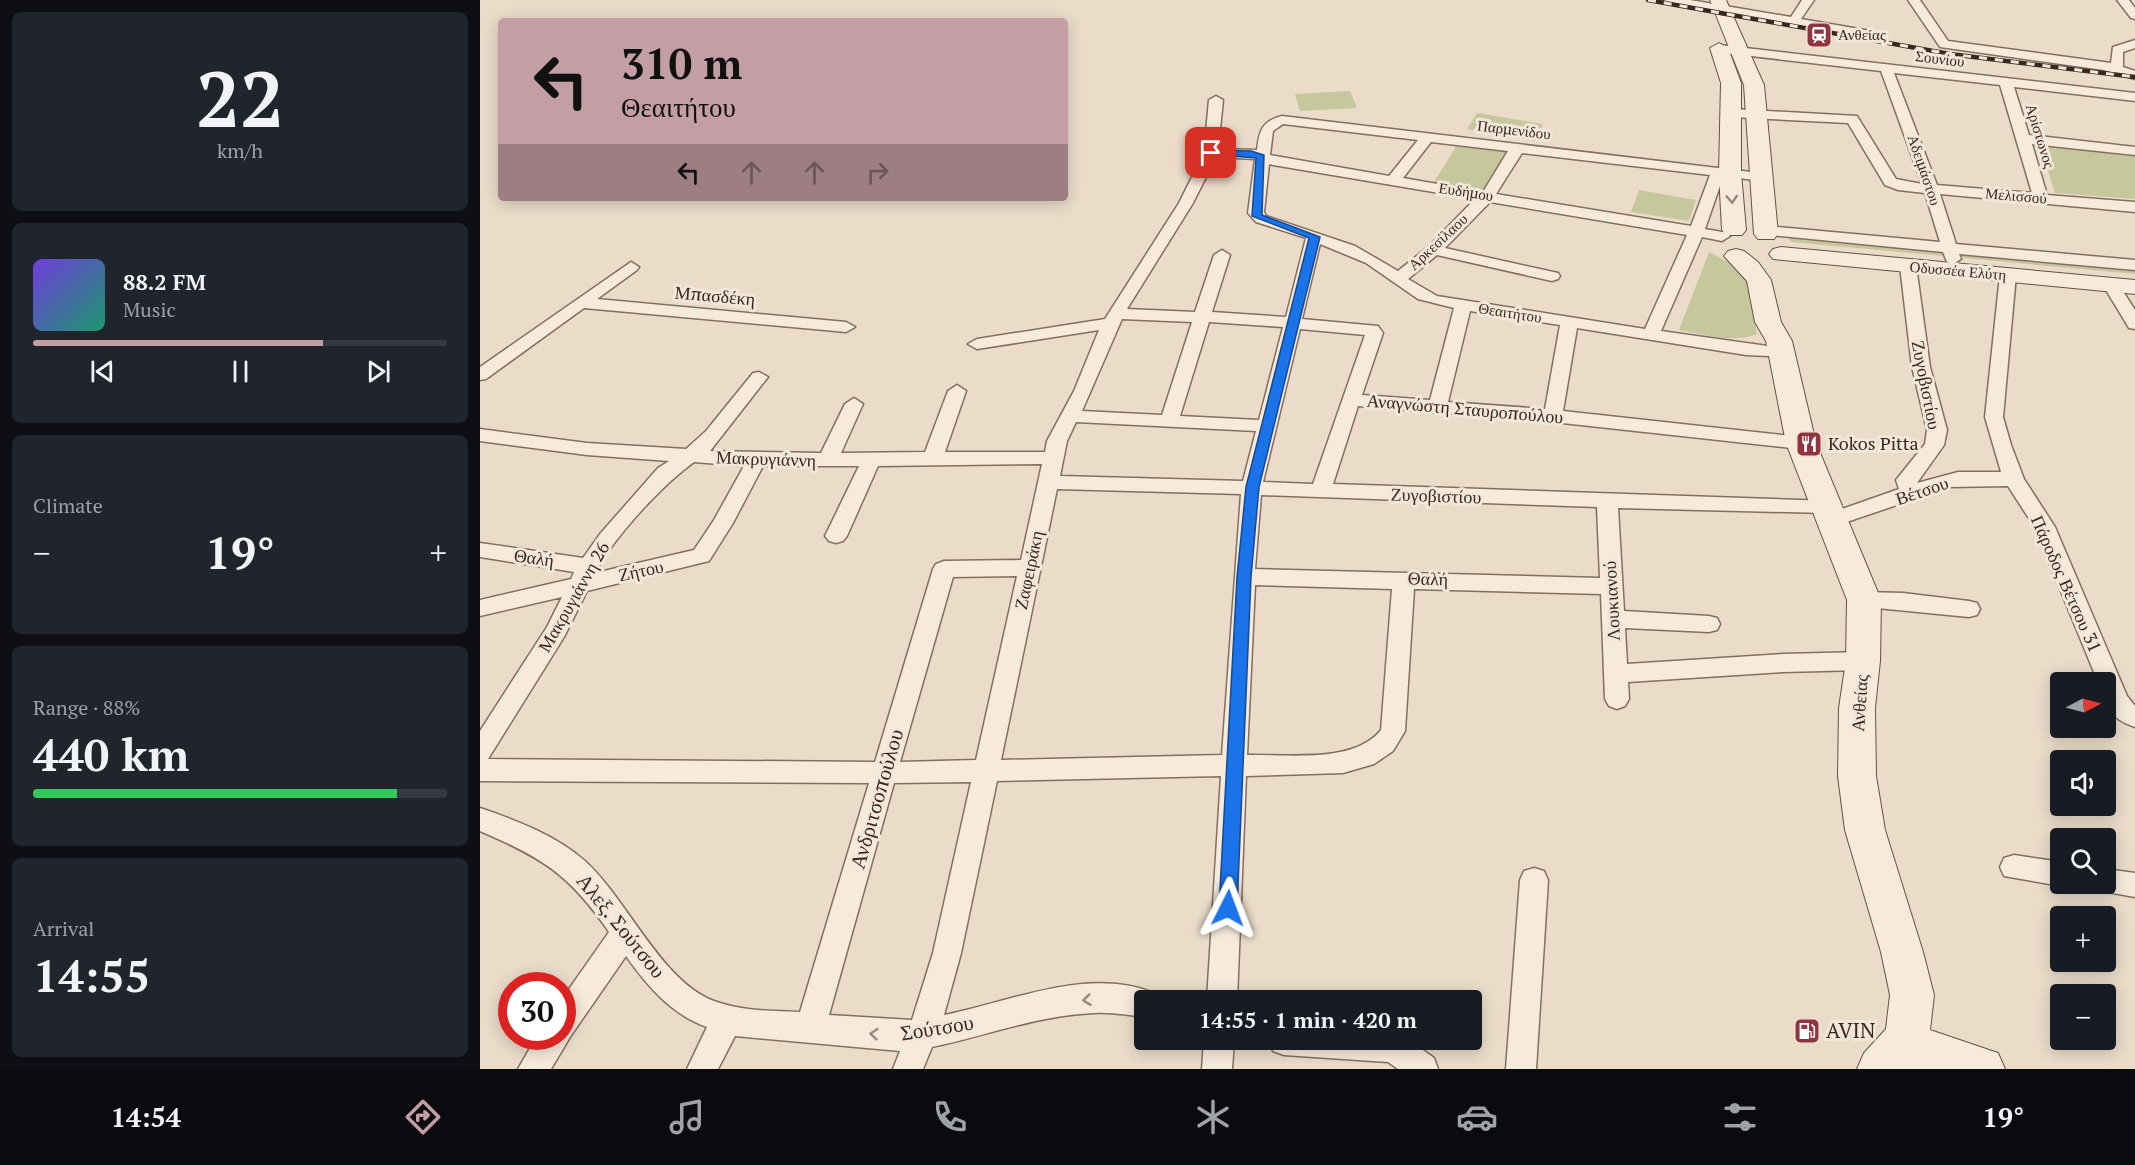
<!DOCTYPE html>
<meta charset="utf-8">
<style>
:root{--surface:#171b24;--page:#20242c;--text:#f1f3f6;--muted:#9ea1a6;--line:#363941;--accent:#c49ea5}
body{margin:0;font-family:"PT Serif",serif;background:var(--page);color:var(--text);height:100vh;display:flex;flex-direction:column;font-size:22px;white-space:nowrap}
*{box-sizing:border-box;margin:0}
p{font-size:20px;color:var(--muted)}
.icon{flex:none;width:33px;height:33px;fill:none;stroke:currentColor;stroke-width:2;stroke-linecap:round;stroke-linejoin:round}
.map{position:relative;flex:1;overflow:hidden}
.side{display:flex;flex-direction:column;gap:12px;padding:12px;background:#0d0f14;width:480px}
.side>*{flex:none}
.top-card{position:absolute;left:18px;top:18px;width:570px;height:183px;border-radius:6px;box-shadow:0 3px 15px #0003;background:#c49ea5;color:#111;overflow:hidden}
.needle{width:39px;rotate:84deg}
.tools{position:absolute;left:1570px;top:672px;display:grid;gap:12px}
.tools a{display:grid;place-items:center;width:66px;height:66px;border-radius:6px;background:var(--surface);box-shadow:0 3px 15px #0003;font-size:30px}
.speed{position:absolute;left:18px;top:972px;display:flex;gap:12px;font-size:30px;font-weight:700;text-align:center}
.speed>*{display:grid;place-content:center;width:78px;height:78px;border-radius:50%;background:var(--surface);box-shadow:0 3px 15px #0003;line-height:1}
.speed .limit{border:9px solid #d22;background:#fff;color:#111}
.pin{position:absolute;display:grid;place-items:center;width:51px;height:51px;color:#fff;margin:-26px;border-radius:12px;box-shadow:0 3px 9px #0006}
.me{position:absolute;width:66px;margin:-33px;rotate:3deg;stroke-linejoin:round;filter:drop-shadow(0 0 4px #0008)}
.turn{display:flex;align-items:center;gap:21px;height:126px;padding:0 24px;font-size:27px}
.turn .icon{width:78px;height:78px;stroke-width:2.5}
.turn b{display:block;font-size:42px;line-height:51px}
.lanes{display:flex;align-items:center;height:57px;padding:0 24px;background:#0003;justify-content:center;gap:30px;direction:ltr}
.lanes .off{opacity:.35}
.big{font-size:45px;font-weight:700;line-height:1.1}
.side .tile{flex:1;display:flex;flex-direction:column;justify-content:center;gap:9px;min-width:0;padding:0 21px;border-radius:9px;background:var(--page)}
.side .dial{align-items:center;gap:0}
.dial b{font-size:78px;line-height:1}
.song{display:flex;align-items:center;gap:18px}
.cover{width:72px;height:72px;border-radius:9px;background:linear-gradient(135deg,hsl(260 70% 55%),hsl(160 70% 35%))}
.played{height:6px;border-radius:3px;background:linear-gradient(90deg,var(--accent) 70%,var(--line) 70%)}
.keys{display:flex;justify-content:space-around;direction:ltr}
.heat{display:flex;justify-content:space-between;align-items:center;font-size:33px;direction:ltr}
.charge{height:9px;border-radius:4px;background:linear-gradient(90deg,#34c759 88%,var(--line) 0)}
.trip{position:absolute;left:654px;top:990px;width:348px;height:60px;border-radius:6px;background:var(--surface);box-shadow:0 3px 15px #0003;font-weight:700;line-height:60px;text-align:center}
.tabs{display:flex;height:96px;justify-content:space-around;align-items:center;background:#090b0e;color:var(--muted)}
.tabs .icon{width:42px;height:42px}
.tabs .current{color:var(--accent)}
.tabs b{font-size:27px;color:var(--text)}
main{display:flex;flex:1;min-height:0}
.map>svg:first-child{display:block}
.green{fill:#c7c79d}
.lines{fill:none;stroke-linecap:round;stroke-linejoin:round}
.minor-casing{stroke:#856e5f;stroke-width:3}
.secondary-casing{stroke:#675042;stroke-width:2}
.minor{fill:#f6eadb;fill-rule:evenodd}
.secondary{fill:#f6eadb;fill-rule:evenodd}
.rail-casing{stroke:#372921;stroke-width:4.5}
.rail{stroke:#f2e7d8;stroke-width:3;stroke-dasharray:8;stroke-linecap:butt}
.oneway{stroke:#968a7e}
.route{fill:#1a73e8;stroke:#114b97;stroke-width:1.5}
.labels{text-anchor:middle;stroke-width:6;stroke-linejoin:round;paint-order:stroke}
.far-poi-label{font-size:15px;fill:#372921;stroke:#f2e7d8;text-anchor:start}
.far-street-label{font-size:15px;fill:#372921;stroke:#f2e7d8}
.street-label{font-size:18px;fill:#372921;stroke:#f2e7d8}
.poi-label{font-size:18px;fill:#372921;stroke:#f2e7d8;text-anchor:start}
.near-street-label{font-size:21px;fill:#372921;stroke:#f2e7d8}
.near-poi-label{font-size:21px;fill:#372921;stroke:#f2e7d8;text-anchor:start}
</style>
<main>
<section class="side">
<div class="tile dial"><b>22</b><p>km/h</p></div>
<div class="tile">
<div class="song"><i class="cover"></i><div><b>88.2 FM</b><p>Music</p></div></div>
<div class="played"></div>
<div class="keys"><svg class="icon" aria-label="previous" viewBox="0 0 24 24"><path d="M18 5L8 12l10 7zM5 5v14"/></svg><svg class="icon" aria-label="pause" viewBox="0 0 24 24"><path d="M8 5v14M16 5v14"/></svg><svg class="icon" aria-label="next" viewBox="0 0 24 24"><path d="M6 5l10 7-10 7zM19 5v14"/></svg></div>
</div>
<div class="tile"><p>Climate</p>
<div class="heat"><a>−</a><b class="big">19°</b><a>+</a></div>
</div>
<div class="tile"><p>Range · 88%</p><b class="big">440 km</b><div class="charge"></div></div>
<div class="tile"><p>Arrival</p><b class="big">14:55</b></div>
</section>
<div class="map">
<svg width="1655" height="1069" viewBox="0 0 1655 1069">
<rect width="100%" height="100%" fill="#eadcc9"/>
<g class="green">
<path d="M 870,91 L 877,108 L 820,111 L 815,94 Z"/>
<path d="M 997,113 L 1063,124 L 1055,141 L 987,129 Z"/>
<path d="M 980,140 L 1038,147 L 1008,195 L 951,187 Z"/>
<path d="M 1560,145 L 1655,156 L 1655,199 L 1575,193 Z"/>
<path d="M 1159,190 L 1216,200 L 1209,221 L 1151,212 Z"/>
<path d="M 1308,237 L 1462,250 L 1464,256 L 1311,242 Z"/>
<path d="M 1229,252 C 1280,277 1271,282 1277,334 C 1255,344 1223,334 1199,330 Z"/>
<path d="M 1480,252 L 1655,268 L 1655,274 L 1483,258 Z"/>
</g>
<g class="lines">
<g class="minor-casing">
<g id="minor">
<path d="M 1184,0 L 1210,0 L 1311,17 L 1322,0 L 1334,0 L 1321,19 L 1391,31 L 1397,35 L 1391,39 L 1190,3 Z"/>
<path d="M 1428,0 L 1440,0 L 1468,41 L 1631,63 L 1633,47 L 1655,40 L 1655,48 L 1643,52 L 1643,67 L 1655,71 L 1655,79 L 1624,70 L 1460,47 Z"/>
<path d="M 1637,0 L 1649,0 L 1655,8 L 1655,19 L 1651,18 Z"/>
<path d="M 1240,45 L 1655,93 L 1655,101 L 1534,87 L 1549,135 L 1655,147 L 1655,155 L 1552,144 L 1567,195 L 1655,202 L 1655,212 L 1460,194 L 1476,244 L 1655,260 L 1655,270 L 1479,254 L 1481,259 L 1473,264 L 1467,262 L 1463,252 L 1281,234 L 1278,231 L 1281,228 L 1286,226 L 1460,242 L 1445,193 L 1418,190 L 1405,185 L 1368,123 L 1252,117 L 1245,113 L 1252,109 L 1377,116 L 1416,179 L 1442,184 L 1401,71 L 1236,52 L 1236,46 ZM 1414,73 L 1520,85 L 1552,193 L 1457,185 Z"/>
<path d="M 736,96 L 743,100 L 738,149 L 777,150 C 779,131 782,121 802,116 L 1288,174 L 1290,177 L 1288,180 L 1283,181 L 1250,177 L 1242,180 L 1225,229 L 1248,233 L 1250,236 L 1242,241 L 1222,237 L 1181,331 L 1302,348 L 1311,353 L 1308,357 L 1266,355 L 1097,328 L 1083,411 L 1321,437 L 1328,439 L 1331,443 L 1328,447 L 1321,449 L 1073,422 L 878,406 L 853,484 L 1352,501 L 1355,506 L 1352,511 L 1345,513 L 1138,508 L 1144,611 L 1229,616 L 1237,618 L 1240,624 L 1237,630 L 1229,632 L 1145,628 L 1147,664 L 1303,654 L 1383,652 L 1391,655 L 1395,661 L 1391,667 L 1383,670 L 1303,672 L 1148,682 L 1149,699 L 1145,706 L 1137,709 L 1129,706 L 1125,699 L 1121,594 L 934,589 L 925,731 L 913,751 L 894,764 L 863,773 L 766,776 L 757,1000 L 727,1000 L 741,776 L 517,781 L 481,953 L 464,1015 C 530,1002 608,966 674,993 L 678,1000 L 664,1000 L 664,1017 C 647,1015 632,1012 614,1013 C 559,1015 505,1036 452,1047 L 443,1069 L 413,1069 L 420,1051 L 255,1036 L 238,1069 L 207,1069 L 227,1027 C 192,1015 167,986 146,956 L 90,1037 L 71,1069 L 38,1069 L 57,1036 L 82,1036 L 82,999 L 129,932 C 90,875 63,858 0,831 L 0,808 C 36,820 77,836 105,861 C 147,899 181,981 234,1001 C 261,1011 291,1011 320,1012 L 389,783 L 0,781 L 0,731 L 67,627 L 82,597 L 0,616 L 0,600 L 91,579 L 94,572 L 0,557 L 0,543 L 103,558 L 120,534 L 178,468 L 189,461 L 107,455 L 0,441 L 0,429 L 107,443 L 206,449 L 226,431 L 273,373 L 279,372 L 288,377 L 230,451 L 341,453 L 365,404 L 374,398 L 383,404 L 361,453 L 445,452 L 468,391 L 477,385 L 486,391 L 465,452 L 565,452 L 567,441 L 594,391 L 619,330 L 497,349 L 488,344 L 497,339 L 625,319 L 699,203 L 724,153 L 729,100 ZM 803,124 L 938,140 L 909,176 L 790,155 L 793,131 ZM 951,142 L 1028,151 L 1003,192 L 923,178 ZM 1042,153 L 1230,175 L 1211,226 L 1016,194 ZM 736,157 L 775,159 L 768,213 L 776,222 L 826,238 L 806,317 L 732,312 L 750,255 L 742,250 L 734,255 L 715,312 L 647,309 L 713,203 ZM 789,164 L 793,165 L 995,199 L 948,247 L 918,271 L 875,246 L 786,216 L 784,212 ZM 1010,202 L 1207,235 L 1165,329 L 957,296 L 928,279 L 957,255 L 1072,281 L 1078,279 L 1080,276 L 1078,273 L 965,248 ZM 840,244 L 886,263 L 938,299 L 974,308 L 950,400 L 882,395 L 903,333 L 898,326 L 822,319 ZM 990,311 L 1080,325 L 1065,409 L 968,402 ZM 642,319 L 712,322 L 682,415 L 602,411 ZM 729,322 L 803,327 L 779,420 L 700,416 ZM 820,329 L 885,335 L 833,484 L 783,482 ZM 596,422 L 776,431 L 763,481 L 580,476 L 587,441 ZM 214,462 L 264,466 L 234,520 L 214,550 L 115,573 C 133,538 182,485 214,462 ZM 562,464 L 541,560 L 464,561 L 456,564 L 453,569 L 395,762 L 8,759 L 84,637 L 107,591 L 229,561 L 253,523 L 283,466 L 379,466 L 345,536 L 349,541 L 356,543 L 363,541 L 367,536 L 398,466 ZM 577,489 L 761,494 L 742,755 L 521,760 ZM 781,495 L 1117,507 L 1120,578 L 775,569 ZM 537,576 L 496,760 L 420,762 L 473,577 ZM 775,585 L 912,589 L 901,730 C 874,764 807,754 767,755 ZM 491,782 L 453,953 L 432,1020 L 349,1015 L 414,783 Z"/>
<path d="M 1428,261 L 1436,266 L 1450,367 L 1467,430 L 1464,445 L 1437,483 L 1478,472 L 1521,472 L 1505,417 L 1520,275 L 1528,270 L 1536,275 L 1523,417 L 1531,445 L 1544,479 L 1575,527 L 1647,696 L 1655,706 L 1655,727 C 1629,718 1626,708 1626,682 L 1618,682 L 1555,528 L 1528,486 L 1470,487 L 1352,527 L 1345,525 L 1342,520 L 1345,515 L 1419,489 L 1416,480 L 1445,444 L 1447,430 L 1432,367 L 1420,266 Z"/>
<path d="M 151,262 L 159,267 L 157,270 L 117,299 L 366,322 L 375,327 L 366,332 L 104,308 L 6,379 L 0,380 L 0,367 Z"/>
<path d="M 1631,280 L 1637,282 L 1655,310 L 1655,329 L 1649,328 L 1623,285 Z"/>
<path d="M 1384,592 L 1423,593 L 1489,601 L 1497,603 L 1500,609 L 1497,615 L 1489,617 L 1376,606 L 1373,600 L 1376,594 Z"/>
<path d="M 1534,855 L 1581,862 L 1581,884 L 1588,884 L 1581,886 L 1524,876 L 1520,867 L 1524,858 Z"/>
<path d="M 1054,868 L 1064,871 L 1068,880 L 1056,1069 L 1026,1069 L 1040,880 L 1044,871 Z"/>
<path d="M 1626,869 L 1655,873 L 1655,897 L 1616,890 L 1614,884 L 1626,884 Z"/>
<path d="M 724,1040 L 754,1040 L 752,1069 L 722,1069 Z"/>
<path d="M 789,1040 L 929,1040 L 954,1058 L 958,1069 L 918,1069 L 908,1062 L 804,1055 L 793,1051 Z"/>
</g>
</g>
<g class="secondary-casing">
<g id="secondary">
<path d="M 1230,0 L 1246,0 L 1284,85 L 1298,234 L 1294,239 L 1278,239 L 1274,234 L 1264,85 Z"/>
<path d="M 1239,43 L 1248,48 L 1261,83 L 1261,173 L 1266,230 L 1262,235 L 1246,235 L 1242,230 L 1239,173 L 1241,83 L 1230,48 Z"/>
<path d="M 1301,247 L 1655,280 L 1655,294 L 1293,259 L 1289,254 L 1293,249 Z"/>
<path d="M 1256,249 L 1264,251 L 1278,262 L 1291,280 L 1301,322 L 1312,341 L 1336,443 L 1401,600 L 1400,661 L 1395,708 L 1396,776 L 1405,830 L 1443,952 L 1454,995 L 1450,1030 L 1518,1053 L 1525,1069 L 1377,1069 L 1384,1053 L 1406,1029 L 1410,995 L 1401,952 L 1365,830 L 1358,776 L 1359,708 L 1366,661 L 1367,600 L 1306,443 L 1286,341 L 1275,322 L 1267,281 L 1244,256 L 1248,251 Z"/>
</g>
</g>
<use href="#minor" class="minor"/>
<use href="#secondary" class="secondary"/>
<g class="rail-casing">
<path id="rail" d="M 1168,0 L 1470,54 L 1655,77"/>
</g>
<use href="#rail" class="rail"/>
</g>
<defs><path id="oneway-chevron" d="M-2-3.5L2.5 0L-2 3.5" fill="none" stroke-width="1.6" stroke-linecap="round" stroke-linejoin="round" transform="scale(1.5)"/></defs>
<g class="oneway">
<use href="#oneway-chevron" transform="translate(1252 199) rotate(86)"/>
<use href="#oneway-chevron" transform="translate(607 1000) rotate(173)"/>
<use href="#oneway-chevron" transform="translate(394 1034) rotate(-175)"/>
</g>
<path class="route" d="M 731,150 L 771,151 L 784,155 L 782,215 L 840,237 L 779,487 L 771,577 L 757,908 L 755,913 L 748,916 L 742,913 L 739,908 L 757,577 L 766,487 L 829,238 L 772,216 L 776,158 L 728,154 L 728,151 Z"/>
<defs>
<g id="station-square" transform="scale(1.35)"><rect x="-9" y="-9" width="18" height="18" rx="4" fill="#8e3541" stroke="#f2e7d8"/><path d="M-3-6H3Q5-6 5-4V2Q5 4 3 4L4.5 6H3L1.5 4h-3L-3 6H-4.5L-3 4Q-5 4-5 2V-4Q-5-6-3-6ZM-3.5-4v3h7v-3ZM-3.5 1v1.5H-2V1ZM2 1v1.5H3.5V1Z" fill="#fff"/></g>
<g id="restaurant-square" transform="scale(1.35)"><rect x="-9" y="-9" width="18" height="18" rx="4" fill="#8e3541" stroke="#f2e7d8"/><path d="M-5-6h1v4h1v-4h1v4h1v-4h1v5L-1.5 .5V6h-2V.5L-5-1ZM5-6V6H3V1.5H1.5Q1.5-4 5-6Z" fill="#fff"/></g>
<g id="fuel-square" transform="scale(1.35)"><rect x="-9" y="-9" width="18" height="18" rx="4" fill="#8e3541" stroke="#f2e7d8"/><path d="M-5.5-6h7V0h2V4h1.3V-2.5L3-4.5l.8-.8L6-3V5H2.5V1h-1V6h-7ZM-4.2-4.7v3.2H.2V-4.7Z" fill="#fff"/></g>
</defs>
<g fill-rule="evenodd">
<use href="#station-square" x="1339" y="35"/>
<use href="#restaurant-square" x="1329" y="444"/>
<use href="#fuel-square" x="1327" y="1031"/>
</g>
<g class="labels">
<g class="far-poi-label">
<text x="1358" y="40">Ανθείας</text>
</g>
<g class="far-street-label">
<text transform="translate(1460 59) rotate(7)" y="5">Σουνίου</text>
<text transform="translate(1034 130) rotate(7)" y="5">Παρμενίδου</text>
<text transform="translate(1560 136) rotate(73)" y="5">Αρίστωνος</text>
<text transform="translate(1444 170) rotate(71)" y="5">Αδειμάστου</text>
<text transform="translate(986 192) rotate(9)" y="5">Ευδήμου</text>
<text transform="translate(1536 196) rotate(5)" y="5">Μελισσού</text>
<text transform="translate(958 242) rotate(-43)" y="5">Αρκεσίλαου</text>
<text transform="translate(1478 271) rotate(5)" y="5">Οδυσσέα Ελύτη</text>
<text transform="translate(1030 313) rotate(9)" y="5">Θεαιτήτου</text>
</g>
<g class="street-label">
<text transform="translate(235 296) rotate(5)" y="6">Μπασδέκη</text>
<text transform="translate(1446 385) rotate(79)" y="6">Ζυγοβιστίου</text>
<text transform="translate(985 409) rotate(5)" y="6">Αναγνώστη Σταυροπούλου</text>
<text transform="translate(286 459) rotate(2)" y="6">Μακρυγιάννη</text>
<text transform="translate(1442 491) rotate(-19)" y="6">Βέτσου</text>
<text transform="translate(956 496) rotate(2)" y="6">Ζυγοβιστίου</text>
<text transform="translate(54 558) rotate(8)" y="6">Θαλή</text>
<text transform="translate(549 570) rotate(-78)" y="6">Ζαφειράκη</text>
<text transform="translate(161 571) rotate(-12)" y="6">Ζήτου</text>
<text transform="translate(948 579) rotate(2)" y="6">Θαλή</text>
<text transform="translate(1586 584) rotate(66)" y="6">Πάροδος Βέτσου 31</text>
<text transform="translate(94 597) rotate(-60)" y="6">Μακρυγιάννη 26</text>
<text transform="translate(1132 601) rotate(-93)" y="6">Λουκιανού</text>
<text transform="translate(1380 703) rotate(-86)" y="6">Ανθείας</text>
</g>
<g class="poi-label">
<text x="1348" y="450">Kokos Pitta</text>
</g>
<g class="near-street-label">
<text transform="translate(397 799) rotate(-74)" y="7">Ανδριτσοπούλου</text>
<text transform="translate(141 926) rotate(51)" y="7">Αλεξ. Σούτσου</text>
<text transform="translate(457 1028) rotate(-9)" y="7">Σούτσου</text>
</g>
<g class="near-poi-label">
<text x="1346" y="1038">AVIN</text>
</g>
</g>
</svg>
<div class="tools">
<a><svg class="needle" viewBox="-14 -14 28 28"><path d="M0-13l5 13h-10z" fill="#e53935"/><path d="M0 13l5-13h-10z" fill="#9ea1a6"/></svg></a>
<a><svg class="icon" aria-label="sound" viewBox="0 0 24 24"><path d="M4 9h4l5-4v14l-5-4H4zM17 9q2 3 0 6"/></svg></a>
<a><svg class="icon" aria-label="search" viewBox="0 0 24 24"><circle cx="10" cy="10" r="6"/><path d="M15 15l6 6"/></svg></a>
<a>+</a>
<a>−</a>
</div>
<div class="speed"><div class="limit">30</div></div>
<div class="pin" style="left:731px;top:153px;background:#d93025"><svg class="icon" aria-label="arrive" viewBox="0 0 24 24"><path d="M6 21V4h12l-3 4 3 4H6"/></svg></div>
<svg class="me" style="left:748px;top:908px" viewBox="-20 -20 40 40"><path d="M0-17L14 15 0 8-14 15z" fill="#1a73e8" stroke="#fff" stroke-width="4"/></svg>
<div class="trip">14:55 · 1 min · 420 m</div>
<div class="top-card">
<div class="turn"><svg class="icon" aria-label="left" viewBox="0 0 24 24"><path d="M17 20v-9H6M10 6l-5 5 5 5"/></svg><div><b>310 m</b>Θεαιτήτου</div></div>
<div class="lanes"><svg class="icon" aria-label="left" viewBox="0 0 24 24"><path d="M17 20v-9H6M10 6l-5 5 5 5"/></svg><svg class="icon off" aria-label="ahead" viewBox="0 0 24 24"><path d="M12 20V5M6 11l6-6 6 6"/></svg><svg class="icon off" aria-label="ahead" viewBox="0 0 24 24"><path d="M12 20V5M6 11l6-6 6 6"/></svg><svg class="icon off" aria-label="right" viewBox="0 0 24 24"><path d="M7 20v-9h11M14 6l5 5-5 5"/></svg></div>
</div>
</div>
</main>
<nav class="tabs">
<b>14:54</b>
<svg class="icon current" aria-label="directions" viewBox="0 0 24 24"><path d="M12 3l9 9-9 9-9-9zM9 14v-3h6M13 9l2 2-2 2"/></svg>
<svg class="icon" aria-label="music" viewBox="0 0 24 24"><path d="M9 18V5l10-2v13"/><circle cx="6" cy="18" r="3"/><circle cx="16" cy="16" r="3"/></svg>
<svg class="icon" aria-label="phone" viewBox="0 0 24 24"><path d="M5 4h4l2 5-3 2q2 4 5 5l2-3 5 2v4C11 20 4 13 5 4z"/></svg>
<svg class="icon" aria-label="climate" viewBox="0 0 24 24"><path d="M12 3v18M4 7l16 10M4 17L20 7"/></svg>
<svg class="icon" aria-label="car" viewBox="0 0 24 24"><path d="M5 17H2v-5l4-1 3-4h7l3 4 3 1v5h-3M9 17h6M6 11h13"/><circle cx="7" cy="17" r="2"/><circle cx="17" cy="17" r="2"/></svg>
<svg class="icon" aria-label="filters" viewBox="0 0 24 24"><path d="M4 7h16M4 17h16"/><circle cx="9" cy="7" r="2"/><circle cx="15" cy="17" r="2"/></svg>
<b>19°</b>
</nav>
